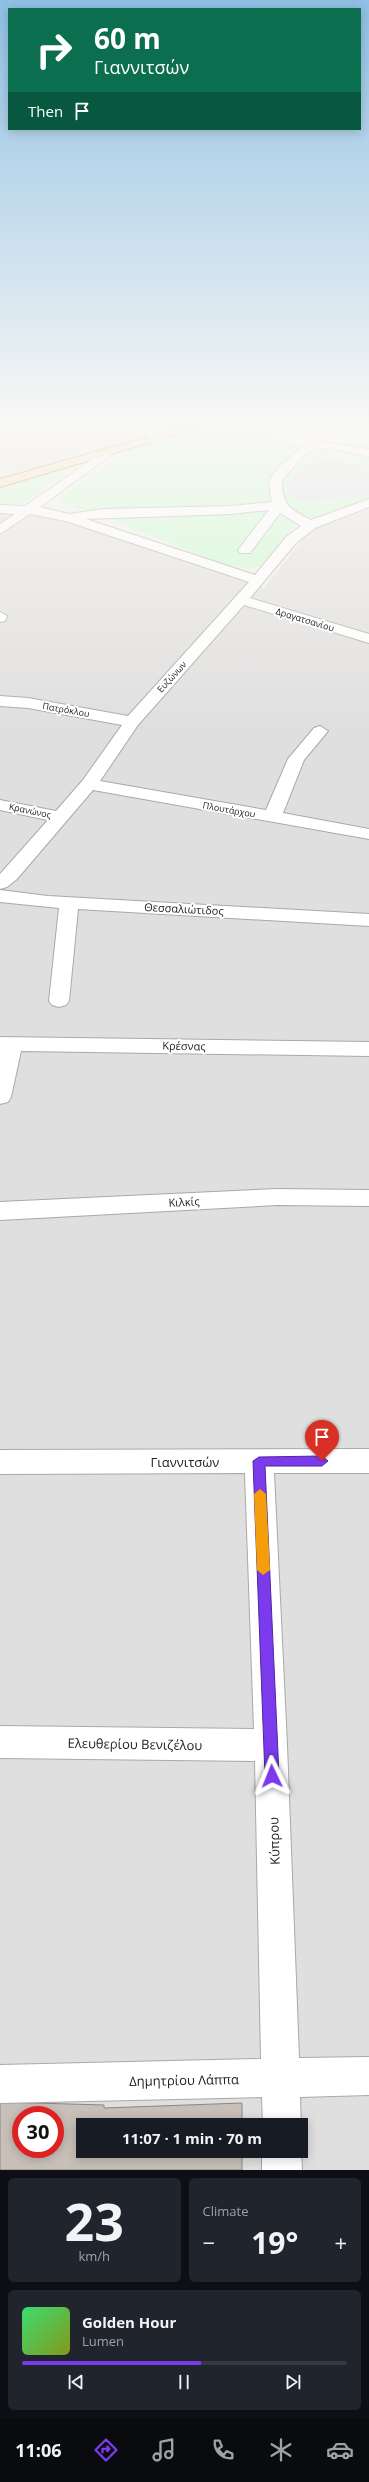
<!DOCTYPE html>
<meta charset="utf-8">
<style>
:root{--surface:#171b24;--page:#20242c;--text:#f1f3f6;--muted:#9ea1a6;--line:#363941;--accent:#7c3aed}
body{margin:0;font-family:"Open Sans",sans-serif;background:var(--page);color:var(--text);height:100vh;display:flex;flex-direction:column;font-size:15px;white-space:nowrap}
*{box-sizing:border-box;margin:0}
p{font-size:13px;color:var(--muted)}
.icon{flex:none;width:22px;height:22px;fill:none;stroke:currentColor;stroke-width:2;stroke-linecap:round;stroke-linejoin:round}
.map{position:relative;height:2170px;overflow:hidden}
.details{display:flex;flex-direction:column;gap:8px;padding:8px;background:#0d0f14;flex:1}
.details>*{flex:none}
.banner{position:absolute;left:8px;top:8px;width:353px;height:122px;border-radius:0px;box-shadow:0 2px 10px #0003;background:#0b6e4f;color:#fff;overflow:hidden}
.speed{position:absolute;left:12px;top:2106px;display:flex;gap:8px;font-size:20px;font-weight:700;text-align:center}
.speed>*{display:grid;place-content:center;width:52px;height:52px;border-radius:50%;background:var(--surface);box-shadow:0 2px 10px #0003;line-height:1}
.speed .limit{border:6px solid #d22;background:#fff;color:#111}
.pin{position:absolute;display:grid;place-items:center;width:34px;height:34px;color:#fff;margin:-41px -17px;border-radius:50% 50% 50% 0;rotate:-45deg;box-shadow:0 0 4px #0007}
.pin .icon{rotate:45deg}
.me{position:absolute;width:44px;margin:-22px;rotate:358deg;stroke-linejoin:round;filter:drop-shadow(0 0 3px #0008)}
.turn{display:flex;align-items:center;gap:14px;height:84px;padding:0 20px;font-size:18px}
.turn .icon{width:52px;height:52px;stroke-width:2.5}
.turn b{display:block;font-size:28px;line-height:34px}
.then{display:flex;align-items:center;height:38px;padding:0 20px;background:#0003;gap:8px;font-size:15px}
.big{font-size:30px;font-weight:700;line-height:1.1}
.details .tile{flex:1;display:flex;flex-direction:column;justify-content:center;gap:6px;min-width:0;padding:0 14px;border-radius:6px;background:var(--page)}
.details .dial{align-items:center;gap:0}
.dial b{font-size:52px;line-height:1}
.song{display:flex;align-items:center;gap:12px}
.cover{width:48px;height:48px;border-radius:6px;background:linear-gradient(135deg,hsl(140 70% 55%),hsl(70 70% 35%))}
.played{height:4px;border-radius:2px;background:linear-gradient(90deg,var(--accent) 55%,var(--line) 55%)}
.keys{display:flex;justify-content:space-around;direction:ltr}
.heat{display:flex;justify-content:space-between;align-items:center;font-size:22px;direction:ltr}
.details .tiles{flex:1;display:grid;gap:8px;grid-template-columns:1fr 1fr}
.tile:last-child{grid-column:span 2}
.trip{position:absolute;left:76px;top:2118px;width:232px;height:40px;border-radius:0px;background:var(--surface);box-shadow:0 2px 10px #0003;font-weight:700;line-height:40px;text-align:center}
.dock{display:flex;height:64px;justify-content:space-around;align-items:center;background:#090b0e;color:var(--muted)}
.dock .icon{width:28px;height:28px}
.dock .current{color:var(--accent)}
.dock b{font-size:18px;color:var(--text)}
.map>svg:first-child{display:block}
.residential{fill:#e0dfdf;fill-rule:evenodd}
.education{fill:#ffffe5}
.park{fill:#c8facc}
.plaza{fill:#dddde8}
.building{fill:#c7bfb8;stroke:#8b8681;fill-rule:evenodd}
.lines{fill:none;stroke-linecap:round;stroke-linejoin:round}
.minor-casing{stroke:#a9a9a9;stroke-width:2}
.major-casing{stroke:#a06b00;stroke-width:2}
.minor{fill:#fff;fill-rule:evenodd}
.major{fill:#fcd6a4;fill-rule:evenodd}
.route{fill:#7c3aed;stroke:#51269a}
.slow{fill:#f59e0b}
.labels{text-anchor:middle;stroke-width:4;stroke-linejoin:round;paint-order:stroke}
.far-street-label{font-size:9px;fill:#222;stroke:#fff}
.street-label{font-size:11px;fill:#222;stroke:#fff}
.near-street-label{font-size:13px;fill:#222;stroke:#fff}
</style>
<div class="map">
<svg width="369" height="2170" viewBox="0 0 369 2170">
<rect width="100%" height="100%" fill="#f2efe9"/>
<g class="residential">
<path d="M 0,427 L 181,427 L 0,478 Z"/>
<path d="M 369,507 L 369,2170 L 0,2170 L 0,512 L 12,512 L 78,521 L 264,588 L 310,530 ZM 21,2115 L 55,2115 L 55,2149 L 21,2149 ZM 83,2125 L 301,2125 L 301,2151 L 83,2151 Z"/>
</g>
<path class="education" d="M 250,427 L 369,427 L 369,436 L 328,448 L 315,443 L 301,447 Z"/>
<g class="park">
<path d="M 211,427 L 250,427 L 315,452 L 369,436 L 369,498 L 296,525 L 259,566 L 247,569 L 217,562 L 92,512 L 60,503 L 58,500 L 64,495 L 129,450 Z"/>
<path d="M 77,464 L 79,465 L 23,503 L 0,506 L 0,486 Z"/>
</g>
<path class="plaza" d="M 331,460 L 369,466 L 369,495 L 294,502 L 289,495 L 288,487 L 296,473 L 308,463 Z"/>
<path class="building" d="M 0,2102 L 104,2105 L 104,2108 L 242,2103 L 242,2125 L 83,2125 L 83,2151 L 242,2151 L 242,2170 L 0,2170 ZM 21,2115 L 55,2115 L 55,2149 L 21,2149 Z"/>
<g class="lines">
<g class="minor-casing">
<g id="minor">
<path d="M 138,427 L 150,427 L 162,439 L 160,441 L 152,441 Z"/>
<path d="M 316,440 C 332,444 351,446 369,449 L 369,457 C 356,454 326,445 314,450 C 302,454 291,471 282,480 C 282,505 289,509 311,520 L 369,499 L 369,507 L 315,528 L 296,543 L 250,598 L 369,634 L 369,643 L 244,605 L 138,725 L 100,781 L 266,810 L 288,759 L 314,728 L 320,726 L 328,731 L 304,760 L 283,813 L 369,829 L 369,839 L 93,790 L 17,879 L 7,887 L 0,889 L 0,874 L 48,820 L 0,810 L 0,800 L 56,811 L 83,780 L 122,725 L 28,708 L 0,706 L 0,696 L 28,698 L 128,716 L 249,582 L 66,521 L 30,514 L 0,534 L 0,524 L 15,514 L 0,513 L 0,505 L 25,506 L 107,449 L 113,453 L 111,455 L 40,507 L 69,514 L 104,509 L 231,506 L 272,502 C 270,495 269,487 270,480 C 272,470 306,442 316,440 ZM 269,510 L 238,550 L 240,553 L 250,553 L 280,513 L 301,526 L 286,537 L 255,575 L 86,519 L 231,514 Z"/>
<path d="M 0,612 L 7,616 L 5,621 L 0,622 Z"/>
<path d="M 0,890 L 48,896 L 369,914 L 369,926 L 78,909 L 69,1001 L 66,1005 L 59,1007 L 52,1005 L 49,1001 L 59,908 L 0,902 Z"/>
<path d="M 0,1037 L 369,1042 L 369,1056 L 21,1051 L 11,1097 L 8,1102 L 0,1104 Z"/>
<path d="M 277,1189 L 369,1190 L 369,1206 L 277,1205 L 0,1220 L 0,1202 Z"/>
<path d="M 369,1449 L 369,1473 L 274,1473 L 287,1745 L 299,2058 L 369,2057 L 369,2095 L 300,2097 L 301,2125 L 301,2126 L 263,2125 L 262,2097 L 0,2103 L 0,2065 L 261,2059 L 255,1761 L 0,1758 L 0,1726 L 254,1729 L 245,1473 L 0,1474 L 0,1450 Z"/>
<path d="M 301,2149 L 302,2170 L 262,2170 L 262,2151 Z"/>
</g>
</g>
<g class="major-casing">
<path id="major" d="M 183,427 L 202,427 L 0,487 L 0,479 Z"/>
</g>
<use href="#minor" class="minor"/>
<use href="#major" class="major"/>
</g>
<linearGradient id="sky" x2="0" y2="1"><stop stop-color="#8fc0e4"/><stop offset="0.58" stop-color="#f9f8f5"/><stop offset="1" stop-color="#f9f8f5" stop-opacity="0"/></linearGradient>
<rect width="369" height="731" fill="url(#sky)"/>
<path class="route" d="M 322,1456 L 328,1461 L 322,1466 L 265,1466 L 279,1776 L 277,1781 L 272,1783 L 267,1781 L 265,1776 L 253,1461 L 259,1457 Z"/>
<path class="slow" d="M 260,1489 L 266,1494 L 270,1570 L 263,1575 L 257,1570 L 254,1494 Z"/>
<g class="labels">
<g class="far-street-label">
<text transform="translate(305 620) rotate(17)" y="3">Δραγατσανίου</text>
<text transform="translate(172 677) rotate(-48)" y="3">Ευζώνων</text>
<text transform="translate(66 710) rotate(10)" y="3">Πατρόκλου</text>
<text transform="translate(229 810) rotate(10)" y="3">Πλουτάρχου</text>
<text transform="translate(30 811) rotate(12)" y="3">Κρανώνος</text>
</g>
<g class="street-label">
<text transform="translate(184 909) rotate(3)" y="4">Θεσσαλιώτιδος</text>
<text transform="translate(184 1046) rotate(1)" y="4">Κρέσνας</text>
<text transform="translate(184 1202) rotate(-3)" y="4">Κιλκίς</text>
</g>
<g class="near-street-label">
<text x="185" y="1467">Γιαννιτσών</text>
<text transform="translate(135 1744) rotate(1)" y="5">Ελευθερίου Βενιζέλου</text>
<text transform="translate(274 1841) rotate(-92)" y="5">Κύπρου</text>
<text transform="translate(184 2080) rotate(-1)" y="5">Δημητρίου Λάππα</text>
</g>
</g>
</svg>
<div class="speed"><div class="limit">30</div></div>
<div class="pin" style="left:322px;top:1461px;background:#d93025"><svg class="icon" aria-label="arrive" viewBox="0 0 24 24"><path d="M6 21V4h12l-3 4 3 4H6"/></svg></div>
<svg class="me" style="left:272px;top:1776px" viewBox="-20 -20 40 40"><path d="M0-17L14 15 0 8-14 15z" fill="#7c3aed" stroke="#fff" stroke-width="4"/></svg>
<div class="trip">11:07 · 1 min · 70 m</div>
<div class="banner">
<div class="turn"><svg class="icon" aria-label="right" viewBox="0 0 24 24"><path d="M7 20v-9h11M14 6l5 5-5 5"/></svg><div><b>60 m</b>Γιαννιτσών</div></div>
<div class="then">Then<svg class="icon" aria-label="arrive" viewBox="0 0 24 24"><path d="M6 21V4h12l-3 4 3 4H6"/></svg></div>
</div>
</div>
<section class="details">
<div class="tiles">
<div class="tile dial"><b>23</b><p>km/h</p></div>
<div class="tile"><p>Climate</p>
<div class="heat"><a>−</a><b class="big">19°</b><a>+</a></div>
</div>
<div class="tile">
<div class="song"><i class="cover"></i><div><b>Golden Hour</b><p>Lumen</p></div></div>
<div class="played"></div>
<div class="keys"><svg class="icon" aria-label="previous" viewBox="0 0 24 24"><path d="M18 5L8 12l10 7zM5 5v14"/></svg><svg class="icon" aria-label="pause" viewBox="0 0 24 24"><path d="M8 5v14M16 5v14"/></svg><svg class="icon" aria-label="next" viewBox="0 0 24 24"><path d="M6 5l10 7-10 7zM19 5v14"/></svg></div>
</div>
</div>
</section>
<nav class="dock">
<b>11:06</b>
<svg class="icon current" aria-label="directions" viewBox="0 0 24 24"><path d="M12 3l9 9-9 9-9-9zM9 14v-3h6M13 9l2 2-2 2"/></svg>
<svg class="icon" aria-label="music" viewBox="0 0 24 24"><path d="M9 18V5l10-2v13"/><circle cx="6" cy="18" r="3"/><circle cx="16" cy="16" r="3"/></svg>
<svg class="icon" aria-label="phone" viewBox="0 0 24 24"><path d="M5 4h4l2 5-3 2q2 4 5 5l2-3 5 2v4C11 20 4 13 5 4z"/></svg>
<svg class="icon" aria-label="climate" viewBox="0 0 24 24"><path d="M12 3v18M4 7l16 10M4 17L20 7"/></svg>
<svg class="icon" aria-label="car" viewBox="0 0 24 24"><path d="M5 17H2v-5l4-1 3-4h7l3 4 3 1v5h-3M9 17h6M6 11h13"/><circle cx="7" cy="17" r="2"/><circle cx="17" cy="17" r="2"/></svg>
</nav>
